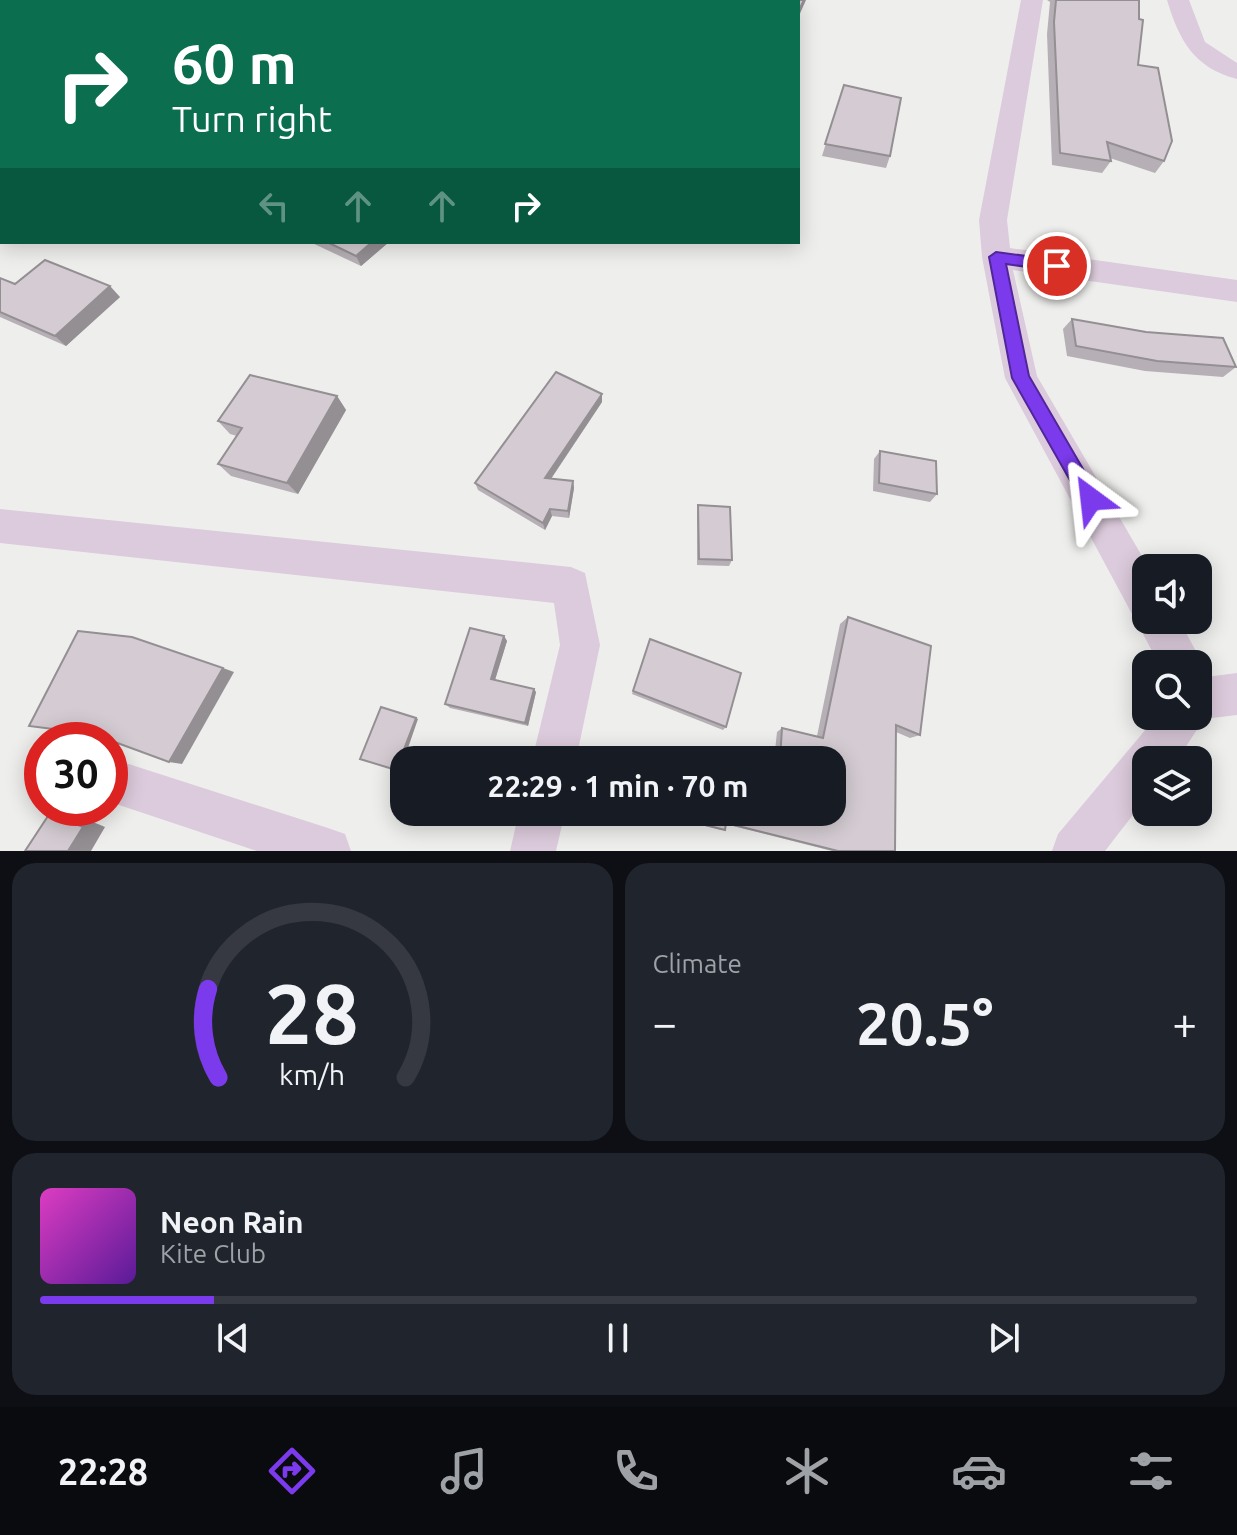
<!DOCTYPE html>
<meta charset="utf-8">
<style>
:root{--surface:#171b24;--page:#20242c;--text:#f1f3f6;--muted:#9ea1a6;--line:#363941;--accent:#7c3aed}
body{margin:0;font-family:Ubuntu,sans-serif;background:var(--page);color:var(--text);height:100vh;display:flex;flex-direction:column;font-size:30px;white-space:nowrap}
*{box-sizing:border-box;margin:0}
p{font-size:26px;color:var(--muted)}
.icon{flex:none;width:44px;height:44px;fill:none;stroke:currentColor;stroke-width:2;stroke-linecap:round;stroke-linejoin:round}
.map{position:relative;height:851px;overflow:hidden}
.side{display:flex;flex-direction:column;gap:12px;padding:12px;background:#0d0f14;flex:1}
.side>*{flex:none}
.hud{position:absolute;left:0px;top:0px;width:800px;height:244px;box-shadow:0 4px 20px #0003;background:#0b6e4f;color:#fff;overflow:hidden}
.controls{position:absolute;left:1132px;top:554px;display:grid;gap:16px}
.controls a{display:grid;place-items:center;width:80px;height:80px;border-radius:16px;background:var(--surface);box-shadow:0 4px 20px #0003;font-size:40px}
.speed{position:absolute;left:24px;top:722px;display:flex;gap:16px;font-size:40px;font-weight:700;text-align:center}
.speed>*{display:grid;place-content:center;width:104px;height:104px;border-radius:50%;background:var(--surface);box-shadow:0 4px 20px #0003;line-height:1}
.speed .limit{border:12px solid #d22;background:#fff;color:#111}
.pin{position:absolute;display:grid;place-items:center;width:68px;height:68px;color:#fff;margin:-34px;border:4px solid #fff;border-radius:50%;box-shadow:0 2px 8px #0007}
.me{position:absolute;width:88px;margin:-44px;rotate:330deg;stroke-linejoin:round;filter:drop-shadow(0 0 6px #0008)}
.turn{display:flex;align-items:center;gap:28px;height:168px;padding:0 40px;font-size:36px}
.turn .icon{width:104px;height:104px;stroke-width:2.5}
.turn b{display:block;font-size:56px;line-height:68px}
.lanes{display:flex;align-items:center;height:76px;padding:0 40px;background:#0003;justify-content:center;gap:40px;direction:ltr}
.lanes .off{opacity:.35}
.big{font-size:60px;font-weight:700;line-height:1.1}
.side .tile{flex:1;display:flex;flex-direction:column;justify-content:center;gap:12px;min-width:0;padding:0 28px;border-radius:24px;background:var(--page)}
.side .dial{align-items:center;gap:0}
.dial svg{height:208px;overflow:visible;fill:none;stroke:var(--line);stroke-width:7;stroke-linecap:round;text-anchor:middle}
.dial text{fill:var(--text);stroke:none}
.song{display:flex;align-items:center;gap:24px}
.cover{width:96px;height:96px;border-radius:12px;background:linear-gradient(135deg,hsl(310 70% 55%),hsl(270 70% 35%))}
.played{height:8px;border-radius:4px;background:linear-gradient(90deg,var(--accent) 15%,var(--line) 15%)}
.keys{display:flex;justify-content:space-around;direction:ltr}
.heat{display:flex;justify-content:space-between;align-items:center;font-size:44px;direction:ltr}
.side .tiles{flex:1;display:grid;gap:12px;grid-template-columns:1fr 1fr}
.tile:last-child{grid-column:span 2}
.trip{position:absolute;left:390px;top:746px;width:456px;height:80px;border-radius:24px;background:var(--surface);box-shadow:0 4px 20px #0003;font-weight:700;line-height:80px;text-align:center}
.menu{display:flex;height:128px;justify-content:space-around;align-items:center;background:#090b0e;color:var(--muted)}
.menu .icon{width:56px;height:56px}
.menu .on{color:var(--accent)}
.menu b{font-size:36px;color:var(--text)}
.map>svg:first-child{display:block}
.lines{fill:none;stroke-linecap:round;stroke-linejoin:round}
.minor{fill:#dccbdc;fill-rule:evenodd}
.wall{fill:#b6afb5}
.shaded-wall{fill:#948f93}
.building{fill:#d4ccd2;stroke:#948f93;stroke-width:2}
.route{fill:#7c3aed;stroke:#51269a;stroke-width:2}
</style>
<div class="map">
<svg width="1237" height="851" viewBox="0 0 1237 851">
<rect width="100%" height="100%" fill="#eeefec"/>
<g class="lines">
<g class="minor">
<path d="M 94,0 L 116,0 L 92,2 Z"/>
<path d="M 721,0 L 743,0 L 720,2 Z"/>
<path d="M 1021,0 L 1043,0 L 1007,220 L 1010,248 L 1237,280 L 1237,302 L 1013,270 L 1037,376 L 1149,568 L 1146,568 L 1146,620 L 1179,620 L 1203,664 L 1198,675 L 1198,664 L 1159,664 L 1143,634 L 1139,616 L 1132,614 L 1005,378 L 982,257 L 979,220 Z"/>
<path d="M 1167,0 L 1189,0 L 1205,42 L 1237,63 L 1237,79 C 1194,68 1179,40 1167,0 Z"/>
<rect x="0" y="134" width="2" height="16"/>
<path d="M 0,509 L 571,567 L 585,573 L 600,645 L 576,760 L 532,760 L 560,645 L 554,603 L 0,543 Z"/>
<path d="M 1237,673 L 1237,715 L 1204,719 L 1177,760 L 1146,760 L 1146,798 L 1105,851 L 1052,851 L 1058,834 L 1157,716 L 1198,716 L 1198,678 Z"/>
<path d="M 110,758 L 328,828 L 345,834 L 351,851 L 257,851 L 110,802 Z"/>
<path d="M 519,812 L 565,812 L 556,851 L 510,851 Z"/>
</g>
</g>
<g class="wall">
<path d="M 631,0 L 711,0 L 710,2 L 630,2 Z"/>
<path d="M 1047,0 L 1139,0 L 1138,65 L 1164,161 L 1155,173 L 1110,158 L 1111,161 L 1102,173 L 1052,165 L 1047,34 L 1050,2 Z"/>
<path d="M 844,85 L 890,156 L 886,168 L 822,156 Z"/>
<path d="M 310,242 L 389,242 L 361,266 Z"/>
<path d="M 0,278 L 15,284 L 120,297 L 66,346 L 0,317 Z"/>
<path d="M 1072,319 L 1236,367 L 1223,377 L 1145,371 L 1067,356 L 1063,329 Z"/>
<path d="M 337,396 L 346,410 L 298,494 L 231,476 L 218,464 L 237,436 L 230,434 L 218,421 Z"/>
<path d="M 602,402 L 551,479 L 573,481 L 574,488 L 569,518 L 552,516 L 545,530 L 478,490 L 475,483 Z"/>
<path d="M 880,451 L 937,494 L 930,502 L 873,491 L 874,459 Z"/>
<path d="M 698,505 L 732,560 L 729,566 L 697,565 L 697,513 Z"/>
<path d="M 848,617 L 920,735 L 910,738 L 896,732 L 895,851 L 832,851 L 725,824 L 725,830 L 721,830 L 691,822 L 692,812 L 832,812 L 832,760 L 774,760 L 777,732 L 782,728 L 817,736 L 840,624 Z"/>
<path d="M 504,636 L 507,641 L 495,680 L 536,692 L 528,726 L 450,708 L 445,704 Z"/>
<path d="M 633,691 L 726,727 L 723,730 L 632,694 Z"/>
</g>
<g class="shaded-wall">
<path d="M 804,0 L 806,0 L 798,18 L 798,12 Z"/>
<path d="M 372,242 L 389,242 L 361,266 L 356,256 Z"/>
<path d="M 110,286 L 120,297 L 66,346 L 55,336 Z"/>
<path d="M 602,394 L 602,402 L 546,486 L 545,478 Z"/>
<path d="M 337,396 L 346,410 L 298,494 L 287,483 Z"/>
<path d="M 573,481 L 574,488 L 569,518 L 568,511 Z"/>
<path d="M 550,509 L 552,516 L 545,530 L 543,523 Z"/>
<path d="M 504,636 L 507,641 L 494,683 L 491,679 Z"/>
<path d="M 223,668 L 234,672 L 182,764 L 169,762 Z"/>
<path d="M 534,689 L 536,692 L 528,726 L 525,723 Z"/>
<path d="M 416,718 L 418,719 L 400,771 L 396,770 Z"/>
<path d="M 50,813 L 74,814 L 105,827 L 91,851 L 68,851 Z"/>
</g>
<g class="building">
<path d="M 631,0 L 667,0 L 666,2 L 630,2 Z"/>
<path d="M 680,0 L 705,0 L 704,2 L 690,2 Z"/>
<path d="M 772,0 L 804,0 L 798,12 L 798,2 L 772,2 Z"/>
<path d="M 1056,0 L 1139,0 L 1139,19 L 1143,20 L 1138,65 L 1158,68 L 1172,141 L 1164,161 L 1107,142 L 1111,161 L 1060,153 L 1054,22 Z"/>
<path d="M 844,85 L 901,98 L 890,156 L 825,144 Z"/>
<path d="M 327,242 L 372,242 L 356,256 Z"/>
<path d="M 45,260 L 110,286 L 55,336 L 0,312 L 0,278 L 15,284 Z"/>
<path d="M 1072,319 L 1146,332 L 1223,338 L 1236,367 L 1157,361 L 1076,346 Z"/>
<path d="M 556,372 L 602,394 L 545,478 L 573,481 L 568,511 L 550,509 L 543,523 L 475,483 Z"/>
<path d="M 250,375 L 337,396 L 287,483 L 218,464 L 242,428 L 218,421 Z"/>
<path d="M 880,451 L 936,461 L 937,494 L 879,483 Z"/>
<path d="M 698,505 L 730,507 L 732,560 L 699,559 Z"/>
<path d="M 848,617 L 931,646 L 920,735 L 896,725 L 895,851 L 838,851 L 726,823 L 725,830 L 693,822 L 695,812 L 832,812 L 832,760 L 780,760 L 782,728 L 823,738 Z"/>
<path d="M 470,628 L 504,636 L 491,679 L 534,689 L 525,723 L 445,704 Z"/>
<path d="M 78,631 L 132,637 L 223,668 L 169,762 L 93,734 L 29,726 Z"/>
<path d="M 650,639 L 741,673 L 726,727 L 633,691 Z"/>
<path d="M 381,707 L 416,718 L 396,770 L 360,759 Z"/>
<path d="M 50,813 L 83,827 L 68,851 L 25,851 Z"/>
</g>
<path class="route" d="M 996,252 L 1057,260 L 1064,266 L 1057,271 L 1006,264 L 1029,376 L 1097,493 L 1100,499 L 1097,505 L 1084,505 L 1012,378 L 989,257 Z"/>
</svg>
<div class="controls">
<a><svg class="icon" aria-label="sound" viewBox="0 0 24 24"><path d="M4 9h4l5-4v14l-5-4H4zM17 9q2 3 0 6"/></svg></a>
<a><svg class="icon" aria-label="search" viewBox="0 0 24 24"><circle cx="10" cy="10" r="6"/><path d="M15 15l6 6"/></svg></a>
<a><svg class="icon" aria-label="layers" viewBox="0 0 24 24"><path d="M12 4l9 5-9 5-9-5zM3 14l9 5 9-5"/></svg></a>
</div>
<div class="speed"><div class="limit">30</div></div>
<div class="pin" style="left:1057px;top:266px;background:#d93025"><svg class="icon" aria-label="arrive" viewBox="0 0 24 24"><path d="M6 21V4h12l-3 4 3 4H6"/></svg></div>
<svg class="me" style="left:1091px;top:499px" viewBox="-20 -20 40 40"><path d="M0-17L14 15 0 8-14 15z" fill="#7c3aed" stroke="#fff" stroke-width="4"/></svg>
<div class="trip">22:29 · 1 min · 70 m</div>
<div class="hud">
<div class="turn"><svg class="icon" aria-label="right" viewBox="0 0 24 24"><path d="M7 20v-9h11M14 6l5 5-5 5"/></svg><div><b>60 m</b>Turn right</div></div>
<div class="lanes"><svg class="icon off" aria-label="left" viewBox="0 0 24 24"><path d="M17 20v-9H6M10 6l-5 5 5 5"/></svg><svg class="icon off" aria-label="ahead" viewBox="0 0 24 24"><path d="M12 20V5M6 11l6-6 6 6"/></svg><svg class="icon off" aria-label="ahead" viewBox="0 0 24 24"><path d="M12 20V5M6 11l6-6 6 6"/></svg><svg class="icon" aria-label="right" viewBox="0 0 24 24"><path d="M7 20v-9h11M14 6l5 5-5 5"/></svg></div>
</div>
</div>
<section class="side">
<div class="tiles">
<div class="tile dial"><svg viewBox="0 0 100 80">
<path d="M14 69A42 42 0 1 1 86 69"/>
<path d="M14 69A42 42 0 0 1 10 35" stroke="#7c3aed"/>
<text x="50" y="56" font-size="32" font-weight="700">28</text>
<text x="50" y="72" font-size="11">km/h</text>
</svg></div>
<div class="tile"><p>Climate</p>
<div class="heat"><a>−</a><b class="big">20.5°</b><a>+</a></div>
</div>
<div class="tile">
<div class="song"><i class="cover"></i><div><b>Neon Rain</b><p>Kite Club</p></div></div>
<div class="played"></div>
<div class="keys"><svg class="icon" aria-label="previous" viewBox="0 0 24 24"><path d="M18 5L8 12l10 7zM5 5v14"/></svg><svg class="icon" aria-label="pause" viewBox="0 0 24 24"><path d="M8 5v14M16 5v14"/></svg><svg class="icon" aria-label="next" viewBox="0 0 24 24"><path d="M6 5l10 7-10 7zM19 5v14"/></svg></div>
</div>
</div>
</section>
<nav class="menu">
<b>22:28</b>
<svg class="icon on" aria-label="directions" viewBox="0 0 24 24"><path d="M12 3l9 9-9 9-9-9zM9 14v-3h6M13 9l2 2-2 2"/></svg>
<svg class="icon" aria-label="music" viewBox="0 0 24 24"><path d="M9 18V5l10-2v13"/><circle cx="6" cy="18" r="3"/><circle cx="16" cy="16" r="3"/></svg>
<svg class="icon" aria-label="phone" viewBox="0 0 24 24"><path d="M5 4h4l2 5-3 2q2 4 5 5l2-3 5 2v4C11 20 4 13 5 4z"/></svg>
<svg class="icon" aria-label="climate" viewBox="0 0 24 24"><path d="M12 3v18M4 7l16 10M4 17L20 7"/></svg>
<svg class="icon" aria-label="car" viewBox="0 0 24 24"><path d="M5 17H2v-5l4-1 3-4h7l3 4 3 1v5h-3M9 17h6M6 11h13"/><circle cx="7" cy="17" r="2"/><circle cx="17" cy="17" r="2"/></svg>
<svg class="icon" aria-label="filters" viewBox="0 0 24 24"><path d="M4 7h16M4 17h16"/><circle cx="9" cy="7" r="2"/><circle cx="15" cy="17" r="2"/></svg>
</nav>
